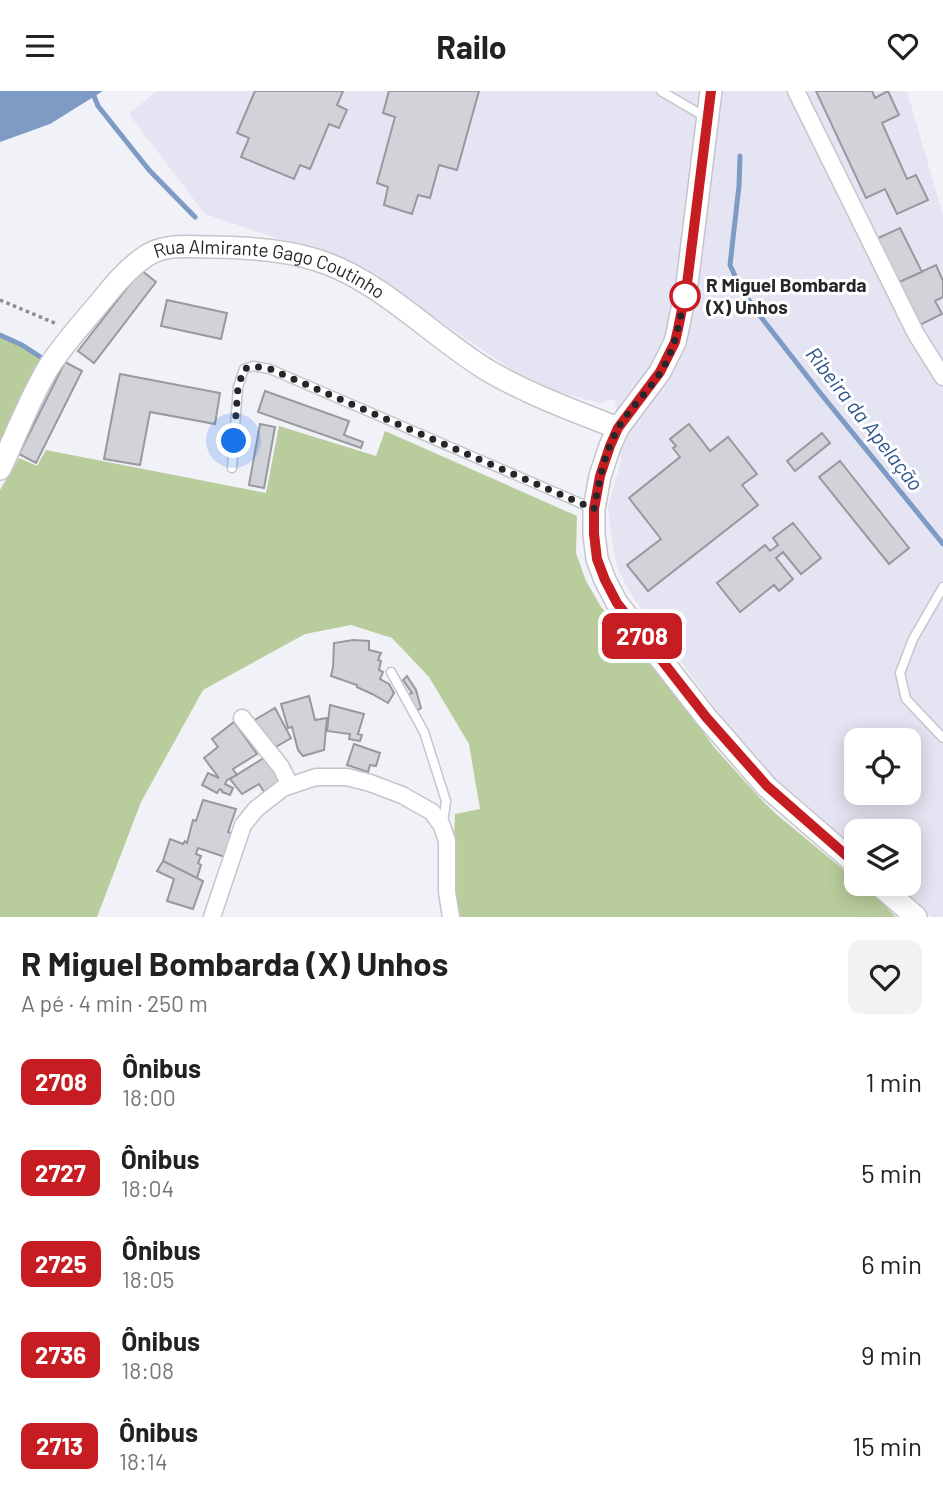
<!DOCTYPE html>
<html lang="pt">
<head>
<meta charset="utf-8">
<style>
  body { margin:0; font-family:Barlow,sans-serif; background:#f2f2f2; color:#222; height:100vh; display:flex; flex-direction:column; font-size:26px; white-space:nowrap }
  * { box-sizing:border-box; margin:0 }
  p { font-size:23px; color:#767676 }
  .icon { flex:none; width:38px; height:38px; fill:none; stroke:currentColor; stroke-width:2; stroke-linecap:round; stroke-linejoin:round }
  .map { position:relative; height:826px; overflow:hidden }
  .sheet { display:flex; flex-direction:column; background:#fff; flex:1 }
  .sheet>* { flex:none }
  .badge { padding:0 14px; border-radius:10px; font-size:24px; line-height:46px }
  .buttons { position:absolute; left:844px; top:637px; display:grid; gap:14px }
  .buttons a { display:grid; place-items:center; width:77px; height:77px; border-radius:14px; background:#fff; box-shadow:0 4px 18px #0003; font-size:35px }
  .you { position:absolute; width:35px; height:35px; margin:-18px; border:5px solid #fff; border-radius:50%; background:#1a73e8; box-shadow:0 0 0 10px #1a73e833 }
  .map>.badge { position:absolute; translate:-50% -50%; box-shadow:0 0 0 4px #fff }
  .round { display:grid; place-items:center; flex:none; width:74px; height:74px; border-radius:14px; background:#f2f2f2 }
  .head { display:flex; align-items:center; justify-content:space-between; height:119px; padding:0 21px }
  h1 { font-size:33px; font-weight:700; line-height:52px }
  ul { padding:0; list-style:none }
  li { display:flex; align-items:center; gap:21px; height:91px; padding:0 21px }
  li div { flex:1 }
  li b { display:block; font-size:26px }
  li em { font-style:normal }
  li .badge { min-width:77px; font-weight:700; text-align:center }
  header { display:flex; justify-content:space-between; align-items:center; height:91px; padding:0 21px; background:#fff; font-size:32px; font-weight:700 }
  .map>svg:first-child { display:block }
  .built { fill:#e4e4f2; fill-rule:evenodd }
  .green { fill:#b9cc9b }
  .water { fill:#7e9bc5 }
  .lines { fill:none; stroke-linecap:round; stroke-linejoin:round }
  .stream { stroke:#7e9bc5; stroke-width:5 }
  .building { fill:#d2d2d9; stroke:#98989f; stroke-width:2 }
  .lane-casing { stroke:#c5c5cc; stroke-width:11 }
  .street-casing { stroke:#c5c5cc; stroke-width:19 }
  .secondary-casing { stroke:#c5c5cc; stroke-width:24 }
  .path { stroke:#8d8d92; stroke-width:3.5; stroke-dasharray:3.5 3.5; stroke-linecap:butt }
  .lane { stroke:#fff; stroke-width:8 }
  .street { stroke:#fff; stroke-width:16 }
  .secondary { stroke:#fff; stroke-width:21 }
  .line-casing { stroke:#fff; stroke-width:16 }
  .line { stroke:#c61d23; stroke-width:10 }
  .walk { stroke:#27272a; stroke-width:7; stroke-dasharray:0 12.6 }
  .stop-dot { fill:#fff; stroke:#c61d23; stroke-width:3.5 }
  .labels { text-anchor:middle; stroke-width:6; stroke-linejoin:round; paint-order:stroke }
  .street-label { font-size:19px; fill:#27272a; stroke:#fff }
  .stop-label { font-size:19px; font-weight:bold; fill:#27272a; stroke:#fff; text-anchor:start }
  .water-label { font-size:21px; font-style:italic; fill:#2f558c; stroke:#fff }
</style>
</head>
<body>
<header><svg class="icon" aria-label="menu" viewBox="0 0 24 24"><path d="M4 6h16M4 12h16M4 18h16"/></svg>Railo<svg class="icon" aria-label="heart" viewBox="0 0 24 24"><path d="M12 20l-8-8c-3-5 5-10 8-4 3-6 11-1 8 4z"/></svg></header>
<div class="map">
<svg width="943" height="826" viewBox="0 0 943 826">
  <rect width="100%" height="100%" fill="#f1f1f8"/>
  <!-- built -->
  <path class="built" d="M157,0H907L943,125V826H931L891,793H908V740H856V763L766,685L634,508L618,479L613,455L608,416L621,370L615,308L600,312L555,300L515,281L360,175L205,123L129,23ZM856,649H908V702H856Z"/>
  <!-- green -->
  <path class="green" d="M0,244L22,254L42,267L0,362Z
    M279,335L376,365L385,340L577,425L576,462L586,490L601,516L642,559L679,606L713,655L759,706L776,723L856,789V793C869,795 886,816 896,826H457L452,792L455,723L480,718L469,653L429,586L392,547L351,534L305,543L203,599L141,711L97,826H0V399L19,367L37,375L46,359L266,402Z"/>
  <!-- water -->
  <path class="water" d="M0,0H103L50,33L0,51Z"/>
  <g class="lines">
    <!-- stream -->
    <path class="stream" d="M92,0L98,15L149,79L195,126
      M740,65L739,95L730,174L741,198L764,230L821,303L943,453
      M0,244L22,254L42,267"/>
  </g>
  <!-- building -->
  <path class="building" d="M255,0H343L337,14L347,19L339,37L329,33L310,78L300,74L294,88L241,66L249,47L237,42Z
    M389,0H479L457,79L439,74L430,107L418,104L412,123L384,114L388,96L377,92L395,26L383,22Z
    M816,0H872L875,7L888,0L899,24L882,32L907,88L916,84L928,109L897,123L885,98L866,107Z
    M900,137L922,181L897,192L876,148Z
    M936,174L943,190V206L935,210L942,223L918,235L897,192Z
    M141,179L156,191L94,272L78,260Z
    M167,209L227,222L221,248L161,235Z
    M65,271L82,280L36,372L19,363Z
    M120,283L220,302L215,333L150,321L140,374L104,368Z
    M265,300L349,330L344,344L363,351L361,357L258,321Z
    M260,333L275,336L264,397L249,394Z
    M689,333L710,360L728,346L757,383L742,394L758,414L648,500L627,474L661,448L629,407L680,366L673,357L676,355L670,348Z
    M822,342L830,352L795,380L787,370Z
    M840,370L909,457L889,473L819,386Z
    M793,432L821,467L801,483L783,461L776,467L793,488L779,500L774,494L740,521L717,492L765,454L770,460L778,454L773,447Z
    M353,549L369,550V559L381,562L378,569L381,570L379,579L383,581L380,588L389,593L394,602L388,612L372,603L357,596V594L331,585L333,576L334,552Z
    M407,585L416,599L421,617L416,620L407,604L412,602L403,589Z
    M309,605L315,629L327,627L324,659L303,665L298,659L292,636L288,637L281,613Z
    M330,614L364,623L358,643L362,644L360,650L349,648L350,643L327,640Z
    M275,617L291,647L274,657L253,630Z
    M234,631L257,663L233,678L237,684L227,689L225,693L233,697L230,704L222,701V699L220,698L217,702L202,694L208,682L219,687L204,667L218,656L212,648Z
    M354,653L380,662L376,675L370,674L368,681L347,674Z
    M267,665L281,691L264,701L259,693L242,703L230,688Z
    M203,709L236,718L228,741L232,742L225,766L198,757L196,763L201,765L198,772L201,774L197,787L163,770L170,748L183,753L185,750L187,752L193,729L196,730Z
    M163,770L203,790L193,818L167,810L174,788L157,780Z"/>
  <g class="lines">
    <defs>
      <path id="lane" d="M661,0L707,27
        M232,377L238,296L244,278L253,275L270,278L594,418
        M943,496L913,548L900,582L906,608L943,647
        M391,581L424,641L446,710L443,732"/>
      <path id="street" d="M796,0L916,243L943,286
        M242,627L281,676L290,694
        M212,826L243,734L256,718L283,697L316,686H347L370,692L402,704L432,721L442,735L447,750V801L451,826"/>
      <g id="secondary">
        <path d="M711,0L687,193L678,238L675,251L660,281L618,337L610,355L600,385L594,418V443L597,468L605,489L617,512L706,626L767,696L856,773"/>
        <path id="s1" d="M0,378C16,344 29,309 48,277C63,253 83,232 101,210C114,194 128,177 146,165C166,152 190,156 213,156C253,157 291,159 328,173C384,194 435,247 487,279C528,303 574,320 618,337"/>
        <path d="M878,793L916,826"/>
      </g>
    </defs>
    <!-- lane casing -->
    <use href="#lane" class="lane-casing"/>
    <!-- street casing -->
    <use href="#street" class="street-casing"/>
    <!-- secondary casing -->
    <use href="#secondary" class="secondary-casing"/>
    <!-- path -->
    <path class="path" d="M0,209L57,233"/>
    <!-- lane -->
    <use href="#lane" class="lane"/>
    <!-- street -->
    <use href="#street" class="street"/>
    <!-- secondary -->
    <use href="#secondary" class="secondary"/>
  </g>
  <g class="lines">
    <defs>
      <path id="line" d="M711,0L687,193L678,238L675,251L660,281L618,337L610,355L600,385L594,418V443L597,468L605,489L617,512L706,626L767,695L856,773"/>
    </defs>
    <!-- line casing -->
    <use href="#line" class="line-casing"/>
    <!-- line -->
    <use href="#line" class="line"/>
    <!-- walk -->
    <path class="walk" d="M234,350L238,296L244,278L253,275L270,278L594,418C599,391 604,363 617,339C628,319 647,302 660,282C675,259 679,232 685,205"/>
  </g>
  <!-- markers -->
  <circle class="stop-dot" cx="685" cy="205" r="14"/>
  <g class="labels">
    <!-- street labels -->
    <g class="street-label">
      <text dy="7" stroke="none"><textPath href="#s1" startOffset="390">Rua Almirante Gago Coutinho</textPath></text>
    </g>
    <!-- stop labels -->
    <g class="stop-label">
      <text x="706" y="201">R Miguel Bombarda<tspan x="706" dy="22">(X) Unhos</tspan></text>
    </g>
    <!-- water labels -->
    <g class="water-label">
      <text transform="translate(864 328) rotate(52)" y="7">Ribeira da Apelação</text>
    </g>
  </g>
</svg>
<div class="buttons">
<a><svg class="icon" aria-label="locate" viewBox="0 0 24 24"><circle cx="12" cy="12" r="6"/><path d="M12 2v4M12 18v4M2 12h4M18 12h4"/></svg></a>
<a><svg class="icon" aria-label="layers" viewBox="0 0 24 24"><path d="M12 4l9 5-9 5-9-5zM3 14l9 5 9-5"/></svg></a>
</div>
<div class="you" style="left:234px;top:350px"></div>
<b class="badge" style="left:642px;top:545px;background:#c61d23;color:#fff">2708</b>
</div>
<section class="sheet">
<div class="head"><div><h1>R Miguel Bombarda (X) Unhos</h1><p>A pé · 4 min · 250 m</p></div><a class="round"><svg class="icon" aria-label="heart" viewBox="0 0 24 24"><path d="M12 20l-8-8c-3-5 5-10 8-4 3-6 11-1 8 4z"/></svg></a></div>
<ul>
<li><span class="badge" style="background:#c61d23;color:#fff">2708</span><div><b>Ônibus</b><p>18:00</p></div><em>1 min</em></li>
<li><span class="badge" style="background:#c61d23;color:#fff">2727</span><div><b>Ônibus</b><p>18:04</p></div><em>5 min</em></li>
<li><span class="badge" style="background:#c61d23;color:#fff">2725</span><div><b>Ônibus</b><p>18:05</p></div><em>6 min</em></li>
<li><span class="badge" style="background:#c61d23;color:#fff">2736</span><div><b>Ônibus</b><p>18:08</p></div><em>9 min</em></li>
<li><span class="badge" style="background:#c61d23;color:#fff">2713</span><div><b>Ônibus</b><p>18:14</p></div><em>15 min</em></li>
</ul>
</section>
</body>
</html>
